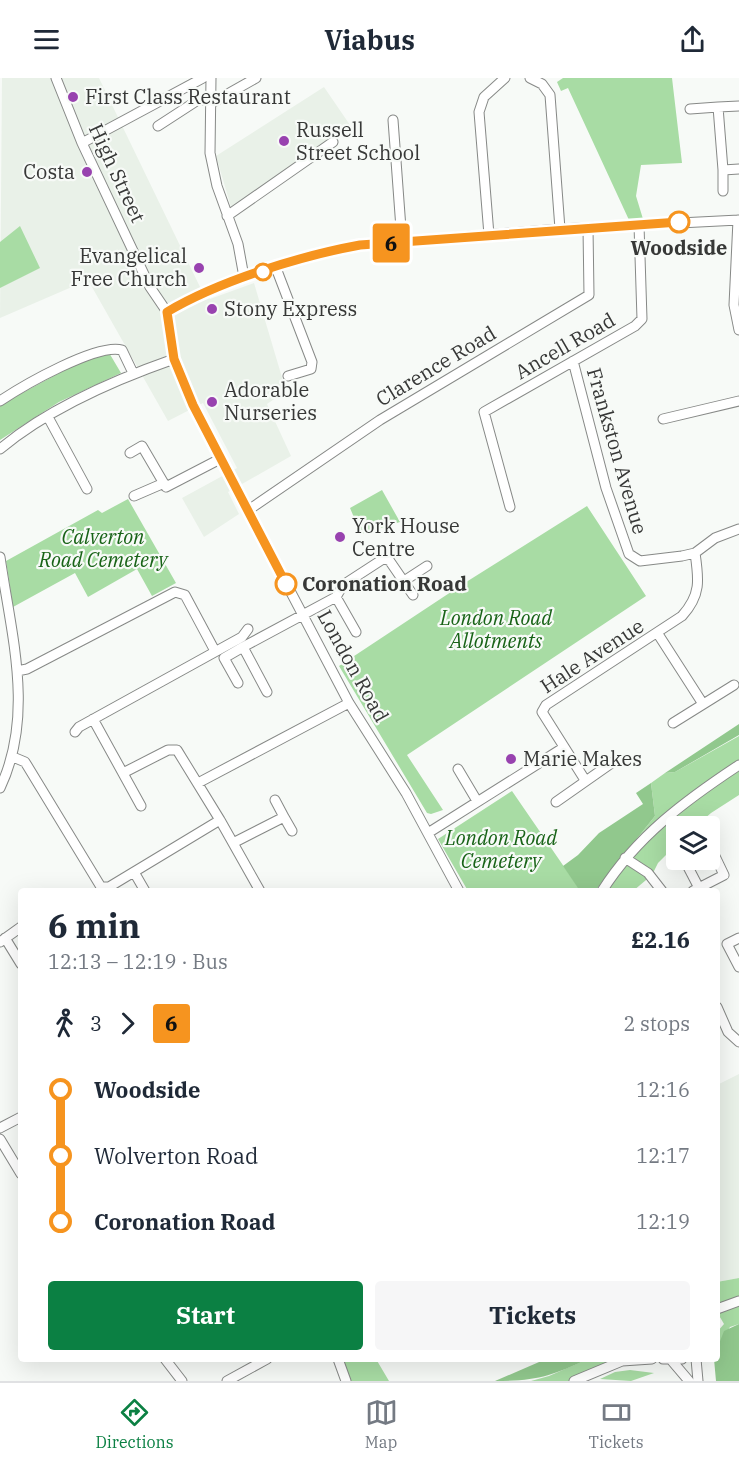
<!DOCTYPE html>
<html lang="en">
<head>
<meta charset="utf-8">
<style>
  body { margin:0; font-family:"IBM Plex Serif",serif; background:#f6f6f7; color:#1f2937; height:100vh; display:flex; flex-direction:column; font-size:22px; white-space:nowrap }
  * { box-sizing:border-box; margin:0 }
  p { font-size:20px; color:#747a83 }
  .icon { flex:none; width:33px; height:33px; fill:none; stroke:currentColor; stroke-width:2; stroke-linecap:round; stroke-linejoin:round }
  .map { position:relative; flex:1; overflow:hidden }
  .drawer { position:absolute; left:18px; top:810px; width:702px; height:474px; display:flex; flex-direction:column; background:#fff; border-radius:6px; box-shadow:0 6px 24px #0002 }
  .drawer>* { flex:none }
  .badge { padding:0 12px; border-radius:4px; font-size:21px; line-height:39px }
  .fabs { position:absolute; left:666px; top:738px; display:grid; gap:12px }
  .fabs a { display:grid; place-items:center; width:54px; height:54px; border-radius:6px; background:#fff; box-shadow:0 6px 24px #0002; font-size:30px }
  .map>.badge { position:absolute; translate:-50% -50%; box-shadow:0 0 0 3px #fff }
  .legs { display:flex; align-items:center; gap:9px; height:66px; padding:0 30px; font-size:20px }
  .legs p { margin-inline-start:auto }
  .headline { display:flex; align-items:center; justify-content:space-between; height:102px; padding:0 30px }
  h1 { font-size:33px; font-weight:800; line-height:45px }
  .action { display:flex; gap:12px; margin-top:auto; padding:12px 30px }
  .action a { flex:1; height:69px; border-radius:6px; background:#0b8043; color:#fff; font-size:24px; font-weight:800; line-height:69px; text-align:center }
  .action a+a { background:#f6f6f7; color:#1f2937 }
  ul { padding:0 30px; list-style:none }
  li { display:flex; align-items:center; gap:21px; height:66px; font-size:22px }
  li i { display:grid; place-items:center; width:9px; height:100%; margin:0 8px; background:currentColor }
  li i::after { content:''; width:15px; height:15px; margin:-8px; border:4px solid; border-radius:50%; background:#fff }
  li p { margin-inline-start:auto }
  li:first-child i { background:linear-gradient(#0000 50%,currentColor 0) }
  li:last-child i { background:linear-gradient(currentColor 50%,#0000 0) }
  header { display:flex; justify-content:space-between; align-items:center; height:78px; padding:0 30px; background:#fff; font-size:27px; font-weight:800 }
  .tabs { display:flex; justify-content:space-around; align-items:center; height:84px; border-top:2px solid #e0e1e3; background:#fff; font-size:16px; color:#747a83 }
  .tabs a { display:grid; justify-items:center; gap:3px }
  .tabs .on { color:#0b8043 }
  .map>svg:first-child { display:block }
  .built { fill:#e9f1e8 }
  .green { fill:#a8dca4 }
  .forest { fill:#91c88d }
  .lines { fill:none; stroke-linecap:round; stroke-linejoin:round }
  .minor-casing { stroke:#878987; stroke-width:11 }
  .minor { stroke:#fff; stroke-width:9 }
  .line-1-casing { stroke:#fff; stroke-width:14 }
  .line-1 { stroke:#f6941f; stroke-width:9 }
  .poi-dot { fill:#9842af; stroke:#f7faf7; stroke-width:2 }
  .stop-1-dot { fill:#fff; stroke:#f6941f; stroke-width:3 }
  .labels { text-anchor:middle; stroke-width:4.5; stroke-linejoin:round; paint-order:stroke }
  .poi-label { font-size:20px; fill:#373837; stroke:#f7faf7; text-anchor:start }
  .street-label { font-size:20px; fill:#373837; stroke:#f7faf7 }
  .stop-label { font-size:20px; font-weight:bold; fill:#373837; stroke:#f7faf7 }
  .park-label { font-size:20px; font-style:italic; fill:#186317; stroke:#f7faf7 }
</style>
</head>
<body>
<header><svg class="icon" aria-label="menu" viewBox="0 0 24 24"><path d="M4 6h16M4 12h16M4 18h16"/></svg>Viabus<svg class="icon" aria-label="share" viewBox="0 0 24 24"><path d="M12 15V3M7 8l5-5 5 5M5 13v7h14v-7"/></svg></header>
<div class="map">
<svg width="739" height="1303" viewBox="0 0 739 1303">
  <rect width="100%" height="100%" fill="#f7faf7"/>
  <!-- built -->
  <path class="built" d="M2,0H99L201,211L210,221L254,205L286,313L267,326L291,378L228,414L239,436L204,459L182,420L237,390L203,325L168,343L88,202L0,240Z
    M324,9L350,47L231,129L216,78Z
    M739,996V1200L717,1204V1007Z"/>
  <!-- green -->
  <path class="green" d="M563,0H672L682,85L641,87L636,118L643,141L629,142L568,10L561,13L557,4Z
    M20,148L40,190L0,210V164Z
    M108,273L121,295L59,324L0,362V327L87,280Z
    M382,412L400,444L361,456L350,430Z
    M128,421L176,505L152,518L137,491L88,519L75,495L13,529L6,483L98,432L102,435Z
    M587,428L646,518L407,677L443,732L431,736L427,735L339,588L463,506Z
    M739,658V717L711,735L696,748H676V767L658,785L652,797L633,813H595L655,738L651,705L665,695L675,694Z
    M512,713L580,812V813H468L438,761Z
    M739,1200V1246L730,1249L717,1270V1254L724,1246L717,1234V1204Z
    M338,1281H376L389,1303H346Z
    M588,1281H625L574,1303H531L549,1298Z
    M630,1292L654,1295L631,1303L600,1301L615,1294Z"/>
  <!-- forest -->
  <path class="forest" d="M739,646V657L675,694L665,695Z
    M651,705L655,738L595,813H580L563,788L578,777L599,755L643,726L636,715Z
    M739,1246V1303H716L714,1281H717V1271L724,1253Z
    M546,1281H588C551,1298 537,1303 495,1303Z"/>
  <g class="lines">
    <defs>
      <path id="minor" d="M56,0L82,65L150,209L167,234
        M211,0L210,75L217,108L238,166L244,199
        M530,0L542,6L550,17L560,151
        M210,26L256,0
        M739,28L718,29L723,92L739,91
        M690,31L718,29
        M393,42L402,164
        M158,48L198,22H211
        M82,65L203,0
        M723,92V113
        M227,138L333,64
        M738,142L734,227L739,252
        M489,157L479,34L484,19L505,0
        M276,190L312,284L311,291L288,298
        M167,234L174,281L201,343L349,625L406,715L459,813
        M167,234C220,203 300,178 360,167L560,151L739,142
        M573,283L606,410L629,476L640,483L682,478L695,475L715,460L739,451
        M0,323C24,307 97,265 122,272L133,295
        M48,339L87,411
        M663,341L739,323
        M0,371C49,330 114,302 174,281
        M130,375L142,368L166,409L220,381
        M134,418L164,405
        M510,429L484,334L635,248L642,241L639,147
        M247,433L380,342L589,217L588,150
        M0,479C11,556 35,637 0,710
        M404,503L427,488
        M336,519L356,554
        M658,556L703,626
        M17,593L27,591L175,514L185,517L215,573
        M238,605L224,580L243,569
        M267,614L243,569L336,519L343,507L383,481L389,482L413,517
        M93,641L141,728
        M673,645L734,607
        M75,654L79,649L242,559L248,551
        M13,679L25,684L101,809H109L220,742L177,672H168L123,695
        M458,691L477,723
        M585,702L542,634L546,627L682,538C701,517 699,502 695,475
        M198,705L349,625
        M556,724L613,684
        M284,739L292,753
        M220,742L260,813
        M428,755L563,670
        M233,765L284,739L275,722
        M625,780L648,795L662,813
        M134,794L145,813
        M699,810L687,787L699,782
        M602,813C637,758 686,722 739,687
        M693,813L724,797L713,774L710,776
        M5,860L21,886
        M739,860L727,866L739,889
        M0,864L21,849
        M717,929L728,954L739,964
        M0,1050L21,1039
        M0,1061L21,1096
        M717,1231L739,1223
        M165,1281L182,1303
        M338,1281L346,1303
        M663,1281H682
        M696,1281L698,1303
        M672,1283L689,1303
        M227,1303L267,1281
        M574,1303L622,1283L652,1281"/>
    </defs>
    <!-- minor casing -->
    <use href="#minor" class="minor-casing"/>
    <!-- minor -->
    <use href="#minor" class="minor"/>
  </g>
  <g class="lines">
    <defs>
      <path id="line-1" d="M286,506L193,327L174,281L167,234C219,203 300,178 360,167L679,144"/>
    </defs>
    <!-- line-1 casing -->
    <use href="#line-1" class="line-1-casing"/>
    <!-- line-1 -->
    <use href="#line-1" class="line-1"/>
  </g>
  <!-- markers -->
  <g class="poi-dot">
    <circle cx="73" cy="19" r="6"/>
    <circle cx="284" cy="63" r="6"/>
    <circle cx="87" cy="94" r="6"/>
    <circle cx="199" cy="190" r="6"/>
    <circle cx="212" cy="231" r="6"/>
    <circle cx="212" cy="324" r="6"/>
    <circle cx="340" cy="459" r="6"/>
    <circle cx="511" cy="681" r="6"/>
  </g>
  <g class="stop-1-dot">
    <circle cx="679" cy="144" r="10"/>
    <circle cx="263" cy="194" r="8"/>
    <circle cx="286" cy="506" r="10"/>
  </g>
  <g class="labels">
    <!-- poi labels -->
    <g class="poi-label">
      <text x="85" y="26">First Class Restaurant</text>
      <text x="296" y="59">Russell<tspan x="296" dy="23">Street School</tspan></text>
      <text x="75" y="101" text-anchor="end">Costa</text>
      <text x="187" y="185" text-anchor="end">Evangelical<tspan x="187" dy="23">Free Church</tspan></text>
      <text x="224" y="238">Stony Express</text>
      <text x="224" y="319">Adorable<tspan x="224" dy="23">Nurseries</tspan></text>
      <text x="352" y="455">York House<tspan x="352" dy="23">Centre</tspan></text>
      <text x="523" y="688">Marie Makes</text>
    </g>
    <!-- street labels -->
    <g class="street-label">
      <text transform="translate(117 95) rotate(65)" y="7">High Street</text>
      <text transform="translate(565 268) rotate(-30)" y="7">Ancell Road</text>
      <text transform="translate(436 288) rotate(-31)" y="7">Clarence Road</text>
      <text transform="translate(617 373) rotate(74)" y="7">Frankston Avenue</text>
      <text transform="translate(592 578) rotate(-33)" y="7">Hale Avenue</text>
      <text transform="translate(353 588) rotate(61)" y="7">London Road</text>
    </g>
    <!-- stop labels -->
    <g class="stop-label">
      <text x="679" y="177">Woodside</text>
      <text x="302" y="513" text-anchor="start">Coronation Road</text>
    </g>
    <!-- park labels -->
    <g class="park-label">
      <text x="103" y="466">Calverton<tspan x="103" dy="23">Road Cemetery</tspan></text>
      <text x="496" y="547">London Road<tspan x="496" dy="23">Allotments</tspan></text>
      <text x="501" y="767">London Road<tspan x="501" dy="23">Cemetery</tspan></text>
    </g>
  </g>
</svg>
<div class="fabs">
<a><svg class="icon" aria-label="layers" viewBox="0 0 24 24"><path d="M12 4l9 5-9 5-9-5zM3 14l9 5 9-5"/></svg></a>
</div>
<b class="badge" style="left:391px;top:165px;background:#f6941f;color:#111">6</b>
<section class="drawer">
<div class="headline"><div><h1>6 min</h1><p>12:13 – 12:19 · Bus</p></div><b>£2.16</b></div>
<div class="legs"><svg class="icon" aria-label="walk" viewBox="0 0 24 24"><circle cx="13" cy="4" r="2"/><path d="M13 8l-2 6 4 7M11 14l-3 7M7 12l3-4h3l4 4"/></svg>3<svg class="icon" aria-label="forward" viewBox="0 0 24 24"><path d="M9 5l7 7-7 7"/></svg><b class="badge" style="background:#f6941f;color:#111">6</b><p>2 stops</p></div>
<ul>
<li><i style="color:#f6941f"></i><b>Woodside</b><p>12:16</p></li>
<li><i style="color:#f6941f"></i><span>Wolverton Road</span><p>12:17</p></li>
<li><i style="color:#f6941f"></i><b>Coronation Road</b><p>12:19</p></li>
</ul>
<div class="action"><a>Start</a><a>Tickets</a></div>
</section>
</div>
<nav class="tabs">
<a class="on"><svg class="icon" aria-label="directions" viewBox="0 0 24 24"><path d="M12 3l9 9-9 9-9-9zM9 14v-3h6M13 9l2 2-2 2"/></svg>Directions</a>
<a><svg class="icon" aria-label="map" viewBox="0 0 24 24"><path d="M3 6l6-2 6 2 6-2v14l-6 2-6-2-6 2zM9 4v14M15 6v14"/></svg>Map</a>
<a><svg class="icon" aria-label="tickets" viewBox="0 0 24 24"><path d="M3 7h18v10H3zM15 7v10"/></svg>Tickets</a>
</nav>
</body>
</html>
